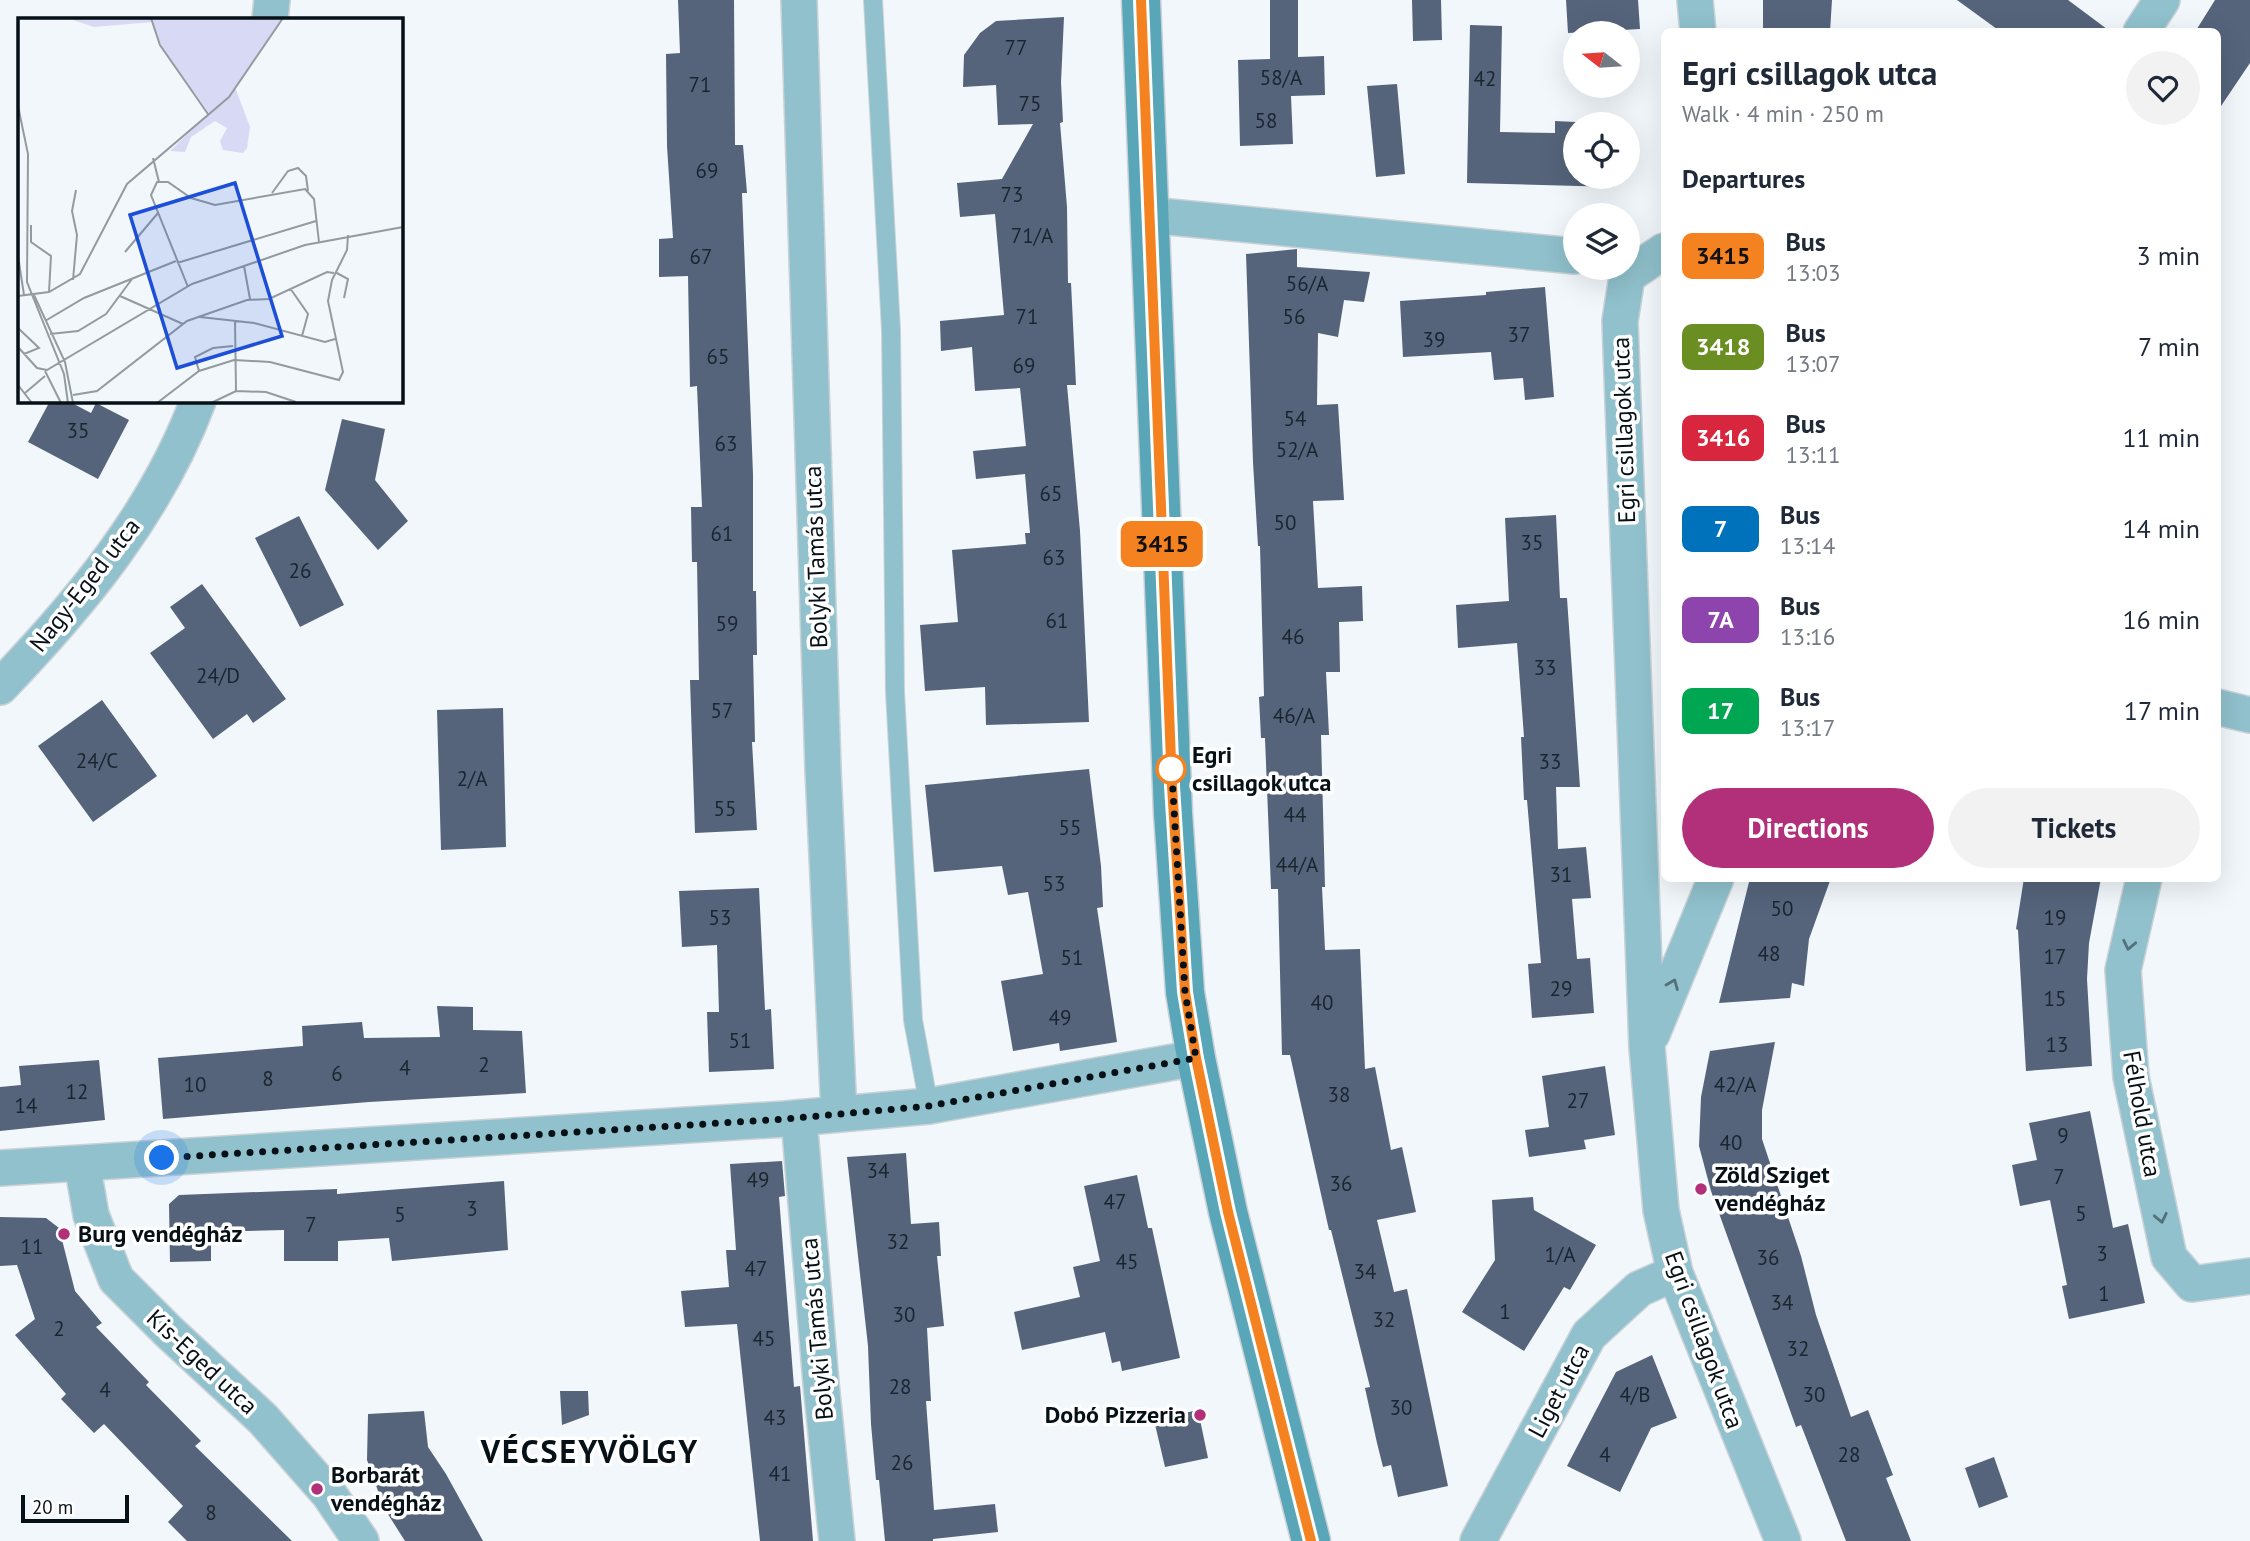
<!DOCTYPE html>
<html lang="en">
<head>
<meta charset="utf-8">
<style>
  body { margin:0; font-family:"PT Sans",sans-serif; background:#f2f2f3; color:#1f2937; height:100vh; display:flex; flex-direction:column; font-size:26px; white-space:nowrap }
  * { box-sizing:border-box; margin:0 }
  p { font-size:23px; color:#747a83 }
  .icon { flex:none; width:38px; height:38px; fill:none; stroke:currentColor; stroke-width:2; stroke-linecap:round; stroke-linejoin:round }
  .map { position:relative; flex:1; overflow:hidden }
  .side { position:absolute; left:1661px; top:28px; width:560px; height:854px; display:flex; flex-direction:column; background:#fff; border-radius:10px; box-shadow:0 7px 28px #0002 }
  .side>* { flex:none }
  .badge { padding:0 14px; border-radius:10px; font-size:24px; line-height:46px }
  .needle { width:46px; rotate:287deg }
  .fabs { position:absolute; left:1563px; top:21px; display:grid; gap:14px }
  .fabs a { display:grid; place-items:center; width:77px; height:77px; border-radius:50%; background:#fff; box-shadow:0 7px 28px #0002; font-size:35px }
  .scale { position:absolute; left:21px; bottom:18px; width:108px; box-sizing:border-box; padding-left:7px; border:4px solid #061017; border-top:0; font-size:19px; line-height:24px; white-space:nowrap; color:#061017; -webkit-text-stroke:5px #fff; paint-order:stroke }
  .you { position:absolute; width:35px; height:35px; margin:-18px; border:5px solid #fff; border-radius:50%; background:#1a73e8; box-shadow:0 0 0 10px #1a73e833 }
  .map>.badge { position:absolute; translate:-50% -50%; box-shadow:0 0 0 4px #fff }
  h2 { padding:0 21px; font-size:26px; line-height:63px }
  .round { display:grid; place-items:center; flex:none; width:74px; height:74px; border-radius:37px; background:#f2f2f3 }
  .head { display:flex; align-items:center; justify-content:space-between; height:119px; padding:0 21px }
  h1 { font-size:33px; font-weight:800; line-height:52px }
  .primary-button { display:flex; gap:14px; margin-top:auto; padding:14px 21px }
  .primary-button a { flex:1; height:80px; border-radius:42px; background:#b2307a; color:#fff; font-size:28px; font-weight:800; line-height:80px; text-align:center }
  .primary-button a+a { background:#f2f2f3; color:#1f2937 }
  ul { padding:0; list-style:none }
  li { display:flex; align-items:center; gap:21px; height:91px; padding:0 21px }
  li div { flex:1 }
  li b { display:block; font-size:26px }
  li em { font-style:normal }
  li .badge { min-width:77px; font-weight:700; text-align:center }
  .map>svg:first-child { display:block }
  .building { fill:#55647b }
  .lines { fill:none; stroke-linecap:round; stroke-linejoin:round }
  .lane-casing { stroke:#cbd2d7; stroke-width:20 }
  .street-casing { stroke:#cbd2d7; stroke-width:38 }
  .secondary-casing { stroke:#cbd2d7; stroke-width:41 }
  .lane { stroke:#90c1cc; stroke-width:18 }
  .street { stroke:#90c1cc; stroke-width:35 }
  .secondary { stroke:#58a6b7; stroke-width:38 }
  .oneway { stroke:#52717b }
  .line-casing { stroke:#fff; stroke-width:16 }
  .line { stroke:#f58220; stroke-width:10 }
  .walk { stroke:#061017; stroke-width:7; stroke-dasharray:0 12.6 }
  .stop-dot { fill:#fff; stroke:#f58220; stroke-width:3.5 }
  .poi-dot { fill:#b2307a; stroke:#fff; stroke-width:2.5 }
  .labels { text-anchor:middle; stroke-width:7; stroke-linejoin:round; paint-order:stroke }
  .number-label { font-size:21px; fill:#1a2530 }
  .street-label { font-size:24px; fill:#061017; stroke:#fff }
  .stop-label { font-size:24px; font-weight:bold; fill:#061017; stroke:#fff; text-anchor:start }
  .poi-label { font-size:24px; font-weight:bold; fill:#061017; stroke:#fff; text-anchor:start }
  .district-label { font-size:32px; font-weight:bold; letter-spacing:2px; fill:#061017; stroke:#fff }
  .inset-road { fill:none; stroke:#939ba0; stroke-width:2 }
  .view { fill:#1d4ed8; fill-opacity:0.15; stroke:#1d4ed8; stroke-width:3.5 }
  .inset-edge { fill:none; stroke:#061017; stroke-width:3.5 }
</style>
</head>
<body>
<div class="map">
<svg width="2250" height="1541" viewBox="0 0 2250 1541">
  <rect width="100%" height="100%" fill="#f1f7fb"/>
  <!-- building -->
  <path class="building" d="M678,0H734L735,145H743L747,193H742L753,474V591H756L757,655H753L755,742H752L757,830L695,833L690,680H699L697,562H692L691,507H702L697,386L690,387L688,276L659,277V239L673,238L667,146L666,54L680,53Z
    M1270,0H1298V57L1324,56L1325,95L1291,96L1293,144L1240,146L1238,60L1270,59Z
    M1412,0H1441L1442,40L1413,41Z
    M1566,0H1638L1640,29L1568,33Z
    M1763,0H1832L1830,32H1763Z
    M1957,0H2068L2111,32H2001Z
    M2215,0H2250V63L2217,112V32H2195Z
    M1064,17L1061,82L1063,122L1060,123L1067,207L1068,283H1071L1076,385H1067L1080,531L1089,722L986,725L985,687L925,691L920,625L958,622L952,550L1026,544L1025,533H1030L1025,474L976,479L973,451L1026,446L1020,388L975,391L972,347L941,351L940,321L1004,315L995,214L960,217L957,183L1002,179L1033,124L998,125L996,85L963,87L964,55L980,33L996,21Z
    M1470,25L1502,26L1500,132L1555,133V121L1617,124H1575V177H1614V187L1467,183Z
    M1397,84L1405,174L1376,177L1367,86Z
    M1297,249V267L1370,272L1364,302L1344,300L1338,337L1318,333L1317,405L1338,404L1344,500L1313,501L1318,588L1362,586L1363,621L1339,622L1340,672H1326L1329,735H1321L1325,887H1322L1325,950L1360,949L1365,1069L1375,1067L1391,1150L1402,1147L1416,1212L1377,1220L1394,1292L1407,1289L1448,1486L1398,1497L1391,1465L1383,1467L1377,1443L1365,1388L1370,1387L1331,1230H1329L1290,1055H1282L1278,889H1271L1265,738H1261L1259,697L1264,696L1260,546H1258L1253,462L1246,254Z
    M1545,287L1554,397L1525,400L1523,378L1494,380L1491,352L1403,357L1400,301L1486,295V292Z
    M50,401H68L91,413L96,403L129,420L98,479L28,442Z
    M342,419L385,429L375,480L408,521L378,550L325,490Z
    M1556,515L1560,598H1567L1580,787H1556L1558,849L1586,847L1591,898L1572,899L1577,959L1590,958L1594,1013L1532,1018L1528,964L1541,963L1527,800H1524L1521,737H1524L1517,643L1458,648L1456,605L1509,601L1505,518Z
    M299,516L344,605L300,627L255,538Z
    M202,584L286,699L253,723L247,714L213,739L150,653L185,628L170,607Z
    M102,700L157,776L93,822L38,746Z
    M503,708L506,847L441,850L437,710Z
    M1089,769L1101,866L1103,907L1097,908L1117,1042L1060,1051L1059,1043L1013,1051L1001,981L1043,974L1028,892L1008,895L1002,866L934,872L925,785Z
    M1750,878H1831L1809,939L1804,986L1792,983L1790,998L1719,1003Z
    M2024,878H2101L2089,943L2087,979L2092,1066L2026,1071L2018,930L2016,929Z
    M759,888L765,1010L771,1009L774,1069L709,1072L707,1012H719L717,945L682,947L679,891Z
    M437,1006L473,1007V1030L522,1031L526,1093L369,1102L163,1119L158,1058L303,1046L302,1026L362,1022L364,1038L440,1037Z
    M1775,1042L1762,1110V1139L1801,1256L1816,1315L1851,1417L1868,1410L1893,1475L1886,1478L1911,1541H1846L1801,1425L1796,1427L1711,1191L1699,1146L1701,1097L1710,1051Z
    M99,1060L105,1120L0,1131V1087L21,1085L19,1066Z
    M1605,1066L1615,1135L1584,1140L1586,1149L1529,1157L1525,1130L1549,1127L1542,1076Z
    M2090,1111L2113,1228L2128,1224L2145,1303L2069,1319L2062,1286L2067,1285L2050,1200L2020,1206L2012,1165L2037,1160L2029,1123Z
    M906,1153L911,1224L939,1222L941,1256H937L944,1326L927,1328L931,1401H926L934,1510L995,1504L998,1532L933,1539V1541H885L879,1480H876L871,1424L868,1346L847,1157Z
    M782,1161L785,1196L779,1197L794,1387L800,1386L813,1541H760L737,1324L685,1327L681,1291L729,1287L726,1250H736L730,1164Z
    M1137,1175L1148,1228H1152L1180,1358L1122,1371L1120,1361L1112,1363L1105,1332L1022,1350L1014,1312L1080,1297L1073,1267L1100,1261L1084,1186Z
    M504,1181L508,1250L392,1261L389,1238L338,1241V1261H284V1230L211,1232V1261L170,1262L169,1204L179,1195L337,1189V1194Z
    M1533,1197L1534,1210L1596,1245L1570,1290L1564,1287L1524,1351L1462,1312L1495,1260L1492,1200Z
    M0,1217L46,1218L59,1228L75,1291L102,1323L96,1327L149,1382L146,1385L201,1441L195,1446L292,1541H187L168,1522L183,1506L104,1424L94,1433L61,1399L66,1394L15,1335L35,1319L17,1265L0,1266Z
    M1652,1355L1677,1418L1651,1428L1620,1492L1567,1466L1616,1372Z
    M560,1391H588L589,1415L562,1425Z
    M1198,1410L1208,1458L1165,1467L1154,1420Z
    M424,1411L428,1447L446,1474L483,1541H405L384,1508L367,1460L368,1414Z
    M1994,1457L2008,1497L1979,1508L1965,1468Z"/>
  <g class="lines">
    <defs>
      <path id="lane" d="M873,0L891,330L895,692L913,1020L929,1106"/>
      <path id="street" d="M799,0L823,769L839,1114
        M1695,0L1698,32
        M270,19L272,0
        M2141,32L2162,0
        M1149,215L1575,256
        M1664,251L1627,276L1620,321L1647,1047L1661,1210L1675,1273L1783,1541
        M0,687C81,603 157,511 198,401
        M2217,707L2250,715
        M2144,878L2123,970L2131,1077L2169,1257L2192,1284L2250,1276
        M1652,1034L1716,878
        M799,1118L821,1383L837,1541
        M82,1163L91,1215L116,1279L169,1332L263,1419L329,1494L361,1541
        M0,1168L785,1119L929,1106L1196,1058
        M1478,1541L1589,1335L1639,1289L1675,1273"/>
      <path id="secondary" d="M1141,0L1173,813L1185,992L1196,1058L1228,1212L1311,1541"/>
    </defs>
    <!-- lane casing -->
    <use href="#lane" class="lane-casing"/>
    <!-- street casing -->
    <use href="#street" class="street-casing"/>
    <!-- secondary casing -->
    <use href="#secondary" class="secondary-casing"/>
    <!-- lane -->
    <use href="#lane" class="lane"/>
    <!-- street -->
    <use href="#street" class="street"/>
    <!-- secondary -->
    <use href="#secondary" class="secondary"/>
  </g>
  <!-- one-way arrows -->
  <defs><path id="oneway-chevron" d="M-2-3.5L2.5 0L-2 3.5" fill="none" stroke-width="1.6" stroke-linecap="round" stroke-linejoin="round" transform="scale(1.75)"/></defs>
  <g class="oneway">
    <use href="#oneway-chevron" transform="translate(2129 945) rotate(102)"/>
    <use href="#oneway-chevron" transform="translate(1673 984) rotate(-68)"/>
    <use href="#oneway-chevron" transform="translate(2161 1218) rotate(78)"/>
  </g>
  <g class="lines">
    <defs>
      <path id="line" d="M1141,0L1172,786L1185,992L1196,1058L1228,1212L1311,1541"/>
    </defs>
    <!-- line casing -->
    <use href="#line" class="line-casing"/>
    <!-- line -->
    <use href="#line" class="line"/>
    <!-- walk -->
    <path class="walk" d="M162,1158L785,1119L929,1106L1196,1058L1185,992L1171,759V769"/>
  </g>
  <!-- markers -->
  <circle class="stop-dot" cx="1171" cy="769" r="14"/>
  <g class="poi-dot">
    <circle cx="1701" cy="1189" r="7"/>
    <circle cx="64" cy="1234" r="7"/>
    <circle cx="1200" cy="1415" r="7"/>
    <circle cx="317" cy="1489" r="7"/>
  </g>
  <g class="labels">
    <!-- number labels -->
    <g class="number-label">
      <text x="1016" y="55">77</text>
      <text x="1281" y="85">58/A</text>
      <text x="1485" y="86">42</text>
      <text x="700" y="92">71</text>
      <text x="1030" y="111">75</text>
      <text x="1266" y="128">58</text>
      <text x="707" y="178">69</text>
      <text x="1012" y="202">73</text>
      <text x="1032" y="243">71/A</text>
      <text x="701" y="264">67</text>
      <text x="1307" y="291">56/A</text>
      <text x="1027" y="324">71</text>
      <text x="1294" y="324">56</text>
      <text x="1519" y="342">37</text>
      <text x="1434" y="347">39</text>
      <text x="718" y="364">65</text>
      <text x="1024" y="373">69</text>
      <text x="1295" y="426">54</text>
      <text x="78" y="438">35</text>
      <text x="726" y="451">63</text>
      <text x="1297" y="457">52/A</text>
      <text x="1051" y="501">65</text>
      <text x="1285" y="530">50</text>
      <text x="722" y="541">61</text>
      <text x="1532" y="550">35</text>
      <text x="1054" y="565">63</text>
      <text x="300" y="578">26</text>
      <text x="1057" y="628">61</text>
      <text x="727" y="631">59</text>
      <text x="1293" y="644">46</text>
      <text x="1545" y="675">33</text>
      <text x="218" y="683">24/D</text>
      <text x="722" y="718">57</text>
      <text x="1294" y="723">46/A</text>
      <text x="97" y="768">24/C</text>
      <text x="1550" y="769">33</text>
      <text x="472" y="786">2/A</text>
      <text x="725" y="816">55</text>
      <text x="1295" y="822">44</text>
      <text x="1070" y="835">55</text>
      <text x="1297" y="872">44/A</text>
      <text x="1561" y="882">31</text>
      <text x="1054" y="891">53</text>
      <text x="1782" y="916">50</text>
      <text x="720" y="925">53</text>
      <text x="2055" y="925">19</text>
      <text x="1769" y="961">48</text>
      <text x="2055" y="964">17</text>
      <text x="1072" y="965">51</text>
      <text x="1561" y="996">29</text>
      <text x="2055" y="1006">15</text>
      <text x="1322" y="1010">40</text>
      <text x="1060" y="1025">49</text>
      <text x="740" y="1048">51</text>
      <text x="2057" y="1052">13</text>
      <text x="484" y="1072">2</text>
      <text x="405" y="1075">4</text>
      <text x="337" y="1081">6</text>
      <text x="268" y="1086">8</text>
      <text x="195" y="1092">10</text>
      <text x="1735" y="1092">42/A</text>
      <text x="77" y="1099">12</text>
      <text x="1339" y="1102">38</text>
      <text x="1578" y="1108">27</text>
      <text x="26" y="1113">14</text>
      <text x="2063" y="1143">9</text>
      <text x="1731" y="1150">40</text>
      <text x="878" y="1178">34</text>
      <text x="2059" y="1184">7</text>
      <text x="758" y="1187">49</text>
      <text x="1341" y="1191">36</text>
      <text x="1115" y="1209">47</text>
      <text x="472" y="1216">3</text>
      <text x="2081" y="1221">5</text>
      <text x="400" y="1222">5</text>
      <text x="311" y="1232">7</text>
      <text x="898" y="1249">32</text>
      <text x="32" y="1254">11</text>
      <text x="2102" y="1261">3</text>
      <text x="1560" y="1262">1/A</text>
      <text x="1768" y="1265">36</text>
      <text x="1127" y="1269">45</text>
      <text x="756" y="1276">47</text>
      <text x="1365" y="1279">34</text>
      <text x="2104" y="1301">1</text>
      <text x="1782" y="1310">34</text>
      <text x="1505" y="1319">1</text>
      <text x="904" y="1322">30</text>
      <text x="1384" y="1327">32</text>
      <text x="59" y="1336">2</text>
      <text x="764" y="1346">45</text>
      <text x="1798" y="1356">32</text>
      <text x="900" y="1394">28</text>
      <text x="105" y="1397">4</text>
      <text x="1635" y="1402">4/B</text>
      <text x="1814" y="1402">30</text>
      <text x="1401" y="1415">30</text>
      <text x="775" y="1425">43</text>
      <text x="1605" y="1462">4</text>
      <text x="1849" y="1462">28</text>
      <text x="902" y="1470">26</text>
      <text x="780" y="1481">41</text>
      <text x="211" y="1520">8</text>
    </g>
    <!-- street labels -->
    <g class="street-label">
      <text transform="translate(1624 430) rotate(-92)" y="8">Egri csillagok utca</text>
      <text transform="translate(816 557) rotate(-92)" y="8">Bolyki Tamás utca</text>
      <text transform="translate(85 585) rotate(-52)" y="8">Nagy-Eged utca</text>
      <text transform="translate(2142 1114) rotate(80)" y="8">Félhold utca</text>
      <text transform="translate(817 1329) rotate(-95)" y="8">Bolyki Tamás utca</text>
      <text transform="translate(1704 1340) rotate(70)" y="8">Egri csillagok utca</text>
      <text transform="translate(202 1362) rotate(43)" y="8">Kis-Eged utca</text>
      <text transform="translate(1559 1391) rotate(-62)" y="8">Liget utca</text>
    </g>
    <!-- stop labels -->
    <g class="stop-label">
      <text x="1192" y="763">Egri<tspan x="1192" dy="28">csillagok utca</tspan></text>
    </g>
    <!-- poi labels -->
    <g class="poi-label">
      <text x="1715" y="1183">Zöld Sziget<tspan x="1715" dy="28">vendégház</tspan></text>
      <text x="78" y="1242">Burg vendégház</text>
      <text x="1186" y="1423" text-anchor="end">Dobó Pizzeria</text>
      <text x="331" y="1483">Borbarát<tspan x="331" dy="28">vendégház</tspan></text>
    </g>
    <!-- district labels -->
    <g class="district-label">
      <text x="590" y="1463">VÉCSEYVÖLGY</text>
    </g>
  </g>
  <!-- overview -->
  <g transform="translate(18 18)">
    <rect width="385" height="385" fill="#f1f7fb"/>
    <path d="M49,0H265L217,69L232,109L229,130L225,135L205,132L202,123L209,110L197,103L173,119L167,134L152,133L191,95L144,29L135,4L76,9Z" fill="#d8daf5"/>
    <path class="inset-road" d="M133,0L142,27L190,96M0,88L10,136L9,264L46,356L50,385M135,140L141,164M254,175L270,153L280,150L288,158L290,173M13,207V224L33,238L31,274M107,234L140,195M0,238L6,277M159,245L298,203M226,248L232,281M317,254L330,261L326,280M55,262L59,217L54,193L58,172M170,269L133,177L139,164H150L173,180L197,187L287,171L296,181L301,224M272,270L290,296L284,318M16,277L47,344L55,385M0,278L31,274L62,256L109,166L211,79L265,0M102,278L165,306M182,299L236,305L307,324L317,321M217,302L218,373M27,303L66,280L158,243M0,310L21,330L6,336M32,316L60,313L88,296L114,261M0,329L19,350L29,352L174,266L287,227L385,209M27,353L43,385M181,353L177,339L195,330L215,328M0,367L14,385M7,375L27,358M55,377L79,373L169,303L229,282L251,281L309,254L316,255M139,385L181,353L216,342L252,344L321,362L325,354L310,283L314,262L329,232L330,217M193,385L218,373L248,374L278,384"/>
    <path class="view" d="M217,165L264,318L159,350L112,197Z"/>
    <rect width="385" height="385" class="inset-edge"/>
  </g>
</svg>
<div class="fabs">
<a><svg class="needle" viewBox="-14 -14 28 28"><path d="M0-13l5 13h-10z" fill="#e53935"/><path d="M0 13l5-13h-10z" fill="#747a83"/></svg></a>
<a><svg class="icon" aria-label="locate" viewBox="0 0 24 24"><circle cx="12" cy="12" r="6"/><path d="M12 2v4M12 18v4M2 12h4M18 12h4"/></svg></a>
<a><svg class="icon" aria-label="layers" viewBox="0 0 24 24"><path d="M12 4l9 5-9 5-9-5zM3 14l9 5 9-5"/></svg></a>
</div>
<div class="scale">20 m</div>
<div class="you" style="left:162px;top:1158px"></div>
<b class="badge" style="left:1162px;top:544px;background:#f58220;color:#111">3415</b>
<section class="side">
<div class="head"><div><h1>Egri csillagok utca</h1><p>Walk · 4 min · 250 m</p></div><a class="round"><svg class="icon" aria-label="heart" viewBox="0 0 24 24"><path d="M12 20l-8-8c-3-5 5-10 8-4 3-6 11-1 8 4z"/></svg></a></div>
<h2>Departures</h2>
<ul>
<li><span class="badge" style="background:#f58220;color:#111">3415</span><div><b>Bus</b><p>13:03</p></div><em>3 min</em></li>
<li><span class="badge" style="background:#6b8e23;color:#fff">3418</span><div><b>Bus</b><p>13:07</p></div><em>7 min</em></li>
<li><span class="badge" style="background:#d7263d;color:#fff">3416</span><div><b>Bus</b><p>13:11</p></div><em>11 min</em></li>
<li><span class="badge" style="background:#0072bc;color:#fff">7</span><div><b>Bus</b><p>13:14</p></div><em>14 min</em></li>
<li><span class="badge" style="background:#8e44ad;color:#fff">7A</span><div><b>Bus</b><p>13:16</p></div><em>16 min</em></li>
<li><span class="badge" style="background:#00a651;color:#fff">17</span><div><b>Bus</b><p>13:17</p></div><em>17 min</em></li>
</ul>
<div class="primary-button"><a>Directions</a><a>Tickets</a></div>
</section>
</div>
</body>
</html>
